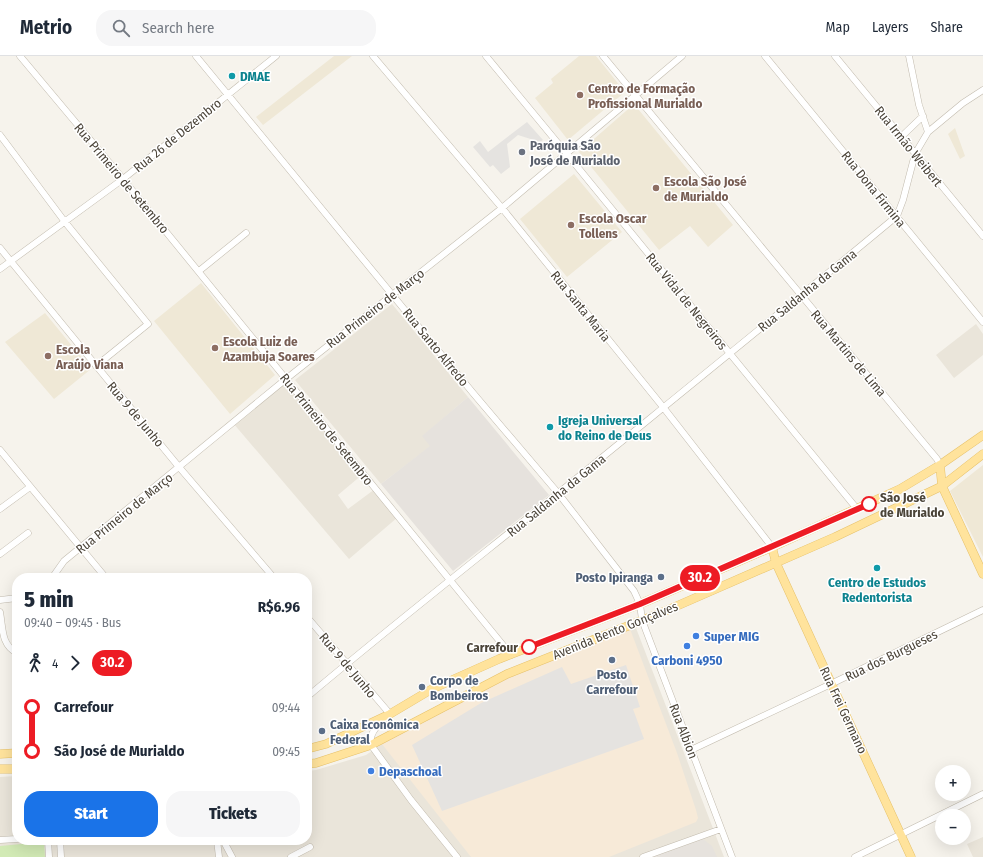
<!DOCTYPE html>
<html lang="en">
<head>
<meta charset="utf-8">
<style>
  body { margin:0; font-family:"Fira Sans Condensed",sans-serif; background:#f6f6f7; color:#1f2937; height:100vh; display:flex; flex-direction:column; font-size:15px; white-space:nowrap }
  * { box-sizing:border-box; margin:0 }
  p { font-size:13px; color:#747a83 }
  .icon { flex:none; width:22px; height:22px; fill:none; stroke:currentColor; stroke-width:2; stroke-linecap:round; stroke-linejoin:round }
  .map { position:relative; flex:1; overflow:hidden }
  .side { position:absolute; left:12px; top:517px; width:300px; height:272px; display:flex; flex-direction:column; background:#fff; border-radius:16px; box-shadow:0 4px 16px #0002 }
  .side>* { flex:none }
  .badge { padding:0 8px; border-radius:13px; font-size:14px; line-height:26px }
  .fabs { position:absolute; left:935px; top:709px; display:grid; gap:8px }
  .fabs a { display:grid; place-items:center; width:36px; height:36px; border-radius:50%; background:#fff; box-shadow:0 4px 16px #0002; font-size:20px }
  .map>.badge { position:absolute; translate:-50% -50%; box-shadow:0 0 0 2px #fff }
  .legs { display:flex; align-items:center; gap:6px; height:44px; padding:0 12px; font-size:13px }
  .legs p { margin-inline-start:auto }
  .head { display:flex; align-items:center; justify-content:space-between; height:68px; padding:0 12px }
  h1 { font-size:22px; font-weight:800; line-height:30px }
  .action { display:flex; gap:8px; margin-top:auto; padding:8px 12px }
  .action a { flex:1; height:46px; border-radius:16px; background:#1a73e8; color:#fff; font-size:16px; font-weight:800; line-height:46px; text-align:center }
  .action a+a { background:#f6f6f7; color:#1f2937 }
  ul { padding:0 12px; list-style:none }
  li { display:flex; align-items:center; gap:14px; height:44px; font-size:15px }
  li i { display:grid; place-items:center; width:6px; height:100%; margin:0 5px; background:currentColor }
  li i::after { content:''; width:10px; height:10px; margin:-5px; border:3px solid; border-radius:50%; background:#fff }
  li p { margin-inline-start:auto }
  li:first-child i { background:linear-gradient(#0000 50%,currentColor 0) }
  li:last-child i { background:linear-gradient(currentColor 50%,#0000 0) }
  header { display:flex; align-items:center; gap:24px; box-sizing:border-box; height:56px; padding:0 20px; background:#fff; border-bottom:1px solid #e0e1e3 }
  header strong { font-size:19px }
  nav { display:flex; gap:22px; margin-inline-start:auto; font-size:14px }
  .search { width:280px; height:36px; background:#f6f6f7; display:flex; align-items:center; gap:10px; box-sizing:border-box; padding:0 14px; border-radius:16px; color:#747a83; font-size:15px }
  .map>svg:first-child { display:block }
  .residential { fill:#eae5da }
  .commercial { fill:#f7ead8 }
  .industrial { fill:#e6e2dd }
  .education { fill:#efe8d6 }
  .green { fill:#d2eab5 }
  .parking { fill:#e5e3e0 }
  .lines { fill:none; stroke-linecap:round; stroke-linejoin:round }
  .minor-casing { stroke:#c2bbae; stroke-width:7 }
  .major-casing { stroke:#e6c16a; stroke-width:9 }
  .minor { stroke:#fff; stroke-width:6 }
  .major { stroke:#ffe39c; stroke-width:8 }
  .line-1-casing { stroke:#fff; stroke-width:9 }
  .line-1 { stroke:#ed1c24; stroke-width:6 }
  .culture-dot { fill:#0f9aa8; stroke:#fff; stroke-width:1.5 }
  .education-dot { fill:#8d6e63; stroke:#fff; stroke-width:1.5 }
  .worship-dot { fill:#6b7280; stroke:#fff; stroke-width:1.5 }
  .stop-1-dot { fill:#fff; stroke:#ed1c24; stroke-width:2 }
  .service-dot { fill:#5c6f8a; stroke:#fff; stroke-width:1.5 }
  .shop-dot { fill:#3f7fe0; stroke:#fff; stroke-width:1.5 }
  .labels { text-anchor:middle; stroke-width:3; stroke-linejoin:round; paint-order:stroke }
  .culture-label { font-size:13px; font-weight:bold; fill:#0d838f; stroke:#fff; text-anchor:start }
  .education-label { font-size:13px; font-weight:bold; fill:#785e54; stroke:#fff; text-anchor:start }
  .street-label { font-size:13px; fill:#4b4439; stroke:#fff }
  .worship-label { font-size:13px; font-weight:bold; fill:#5b616d; stroke:#fff; text-anchor:start }
  .stop-label { font-size:13px; font-weight:bold; fill:#4b4439; stroke:#fff; text-anchor:start }
  .service-label { font-size:13px; font-weight:bold; fill:#4e5e75; stroke:#fff; text-anchor:start }
  .shop-label { font-size:13px; font-weight:bold; fill:#366cbe; stroke:#fff; text-anchor:start }
</style>
</head>
<body>
<header>
<strong>Metrio</strong>
<div class="search"><svg class="icon" aria-label="search" viewBox="0 0 24 24"><circle cx="10" cy="10" r="6"/><path d="M15 15l6 6"/></svg>Search here</div>
<nav><a>Map</a><a>Layers</a><a>Share</a></nav>
</header>
<div class="map">
<svg width="983" height="801" viewBox="0 0 983 801">
  <rect width="100%" height="100%" fill="#f6f3ec"/>
  <!-- residential -->
  <path class="residential" d="M392,248L468,341L423,380L431,390L381,428L295,324Z
    M976,268L983,278V299L954,322L936,299Z
    M286,323L363,418L338,439L348,453L375,433L398,461L349,503L233,367Z
    M636,572L724,801H0V721L17,720V784H307V715L316,714L366,699L382,688L425,664L630,573Z
    M983,781V801H973L967,788Z"/>
  <!-- commercial -->
  <path class="commercial" d="M630,573L677,697L696,754L698,762L696,766L609,801H471L382,688L425,664L508,622Z"/>
  <!-- industrial -->
  <path class="industrial" d="M468,341L549,439L453,515L381,428L430,390L422,380Z
    M703,783L712,790L717,801H653Z"/>
  <!-- education -->
  <path class="education" d="M334,0H352L263,69L256,61Z
    M579,0H596L625,36L568,84L535,42L553,27L551,23Z
    M634,48L733,169L708,191L690,170L659,194L579,96Z
    M955,72L965,100L960,103L948,78Z
    M574,118L622,176L567,221L520,163Z
    M201,227L275,319L230,358L154,265Z
    M45,257L91,313L54,343L5,286Z
    M983,409V501L950,435Z"/>
  <!-- green -->
  <path class="green" d="M44,786L45,801H0V790Z"/>
  <!-- parking -->
  <path class="parking" d="M527,66L543,84L540,86L518,79L507,88L510,111L501,118L493,109L490,111L473,91L480,85L488,96Z
    M626,609L640,651L633,653L644,683L442,755L412,689L481,647L562,611L571,628Z"/>
  <g class="lines">
    <defs>
      <path id="minor" d="M20,0L123,123L511,599
        M196,0L473,337L558,437L634,535L640,548L642,564L732,801
        M373,0L502,152L663,351L772,491
        M486,0L566,97L857,453
        M603,0L937,403L940,409
        M765,0L983,266
        M835,0L983,180
        M909,0L919,49L928,76
        M0,79L65,166L148,268L96,310
        M901,81L923,60
        M0,192L179,411L274,522
        M0,213L123,123L276,0
        M199,215L246,177
        M0,394L106,522
        M0,453L30,431
        M0,498L28,477
        M52,522L64,505L286,323L502,152L682,0
        M0,544L17,542
        M0,556C3,572 1,589 17,597
        M307,561L390,658C381,666 368,676 371,689L411,744L457,801
        M307,641C389,572 473,506 556,439C670,346 784,254 897,160L903,144L915,98L928,76L963,47L983,34
        M691,694L833,627L983,554
        M0,784L17,783
        M48,784L49,801
        M60,784L61,801
        M217,784L219,801
        M223,784L232,801
        M291,801L310,791
        M643,801L721,773
        M855,801L983,738"/>
      <path id="major" d="M940,409L942,430L983,518
        M772,491L776,507L911,801
        M307,693L326,688L390,658L432,633L499,603L640,548L772,491L900,433L940,409L983,379
        M0,698L17,697
        M307,708L316,707L371,689L507,618L663,556L835,481L942,430L983,398
        M0,713H17"/>
    </defs>
    <!-- minor casing -->
    <use href="#minor" class="minor-casing"/>
    <!-- major casing -->
    <use href="#major" class="major-casing"/>
    <!-- minor -->
    <use href="#minor" class="minor"/>
    <!-- major -->
    <use href="#major" class="major"/>
  </g>
  <g class="lines">
    <defs>
      <path id="line-1" d="M529,591L640,548L869,448"/>
    </defs>
    <!-- line-1 casing -->
    <use href="#line-1" class="line-1-casing"/>
    <!-- line-1 -->
    <use href="#line-1" class="line-1"/>
  </g>
  <!-- markers -->
  <g class="culture-dot">
    <circle cx="232" cy="20" r="4"/>
    <circle cx="550" cy="371" r="4"/>
    <circle cx="877" cy="512" r="4"/>
  </g>
  <g class="education-dot">
    <circle cx="580" cy="39" r="4"/>
    <circle cx="656" cy="132" r="4"/>
    <circle cx="571" cy="169" r="4"/>
    <circle cx="215" cy="292" r="4"/>
    <circle cx="48" cy="300" r="4"/>
  </g>
  <circle class="worship-dot" cx="522" cy="96" r="4"/>
  <g class="stop-1-dot">
    <circle cx="869" cy="448" r="7"/>
    <circle cx="529" cy="591" r="7"/>
  </g>
  <g class="service-dot">
    <circle cx="661" cy="521" r="4"/>
    <circle cx="612" cy="604" r="4"/>
    <circle cx="422" cy="631" r="4"/>
    <circle cx="322" cy="675" r="4"/>
  </g>
  <g class="shop-dot">
    <circle cx="696" cy="580" r="4"/>
    <circle cx="687" cy="590" r="4"/>
    <circle cx="371" cy="715" r="4"/>
  </g>
  <g class="labels">
    <!-- culture labels -->
    <g class="culture-label">
      <text x="240" y="25">DMAE</text>
      <text x="558" y="369">Igreja Universal<tspan x="558" dy="15">do Reino de Deus</tspan></text>
      <text x="877" y="531" text-anchor="middle">Centro de Estudos<tspan x="877" dy="15">Redentorista</tspan></text>
    </g>
    <!-- education labels -->
    <g class="education-label">
      <text x="588" y="37">Centro de Formação<tspan x="588" dy="15">Profissional Murialdo</tspan></text>
      <text x="664" y="130">Escola São José<tspan x="664" dy="15">de Murialdo</tspan></text>
      <text x="579" y="167">Escola Oscar<tspan x="579" dy="15">Tollens</tspan></text>
      <text x="223" y="290">Escola Luiz de<tspan x="223" dy="15">Azambuja Soares</tspan></text>
      <text x="56" y="298">Escola<tspan x="56" dy="15">Araújo Viana</tspan></text>
    </g>
    <!-- street labels -->
    <g class="street-label">
      <text transform="translate(177 79) rotate(-39)" y="5">Rua 26 de Dezembro</text>
      <text transform="translate(909 90) rotate(51)" y="5">Rua Irmão Weibert</text>
      <text transform="translate(122 122) rotate(50)" y="5">Rua Primeiro de Setembro</text>
      <text transform="translate(874 133) rotate(51)" y="5">Rua Dona Firmina</text>
      <text transform="translate(807 234) rotate(-39)" y="5">Rua Saldanha da Gama</text>
      <text transform="translate(687 245) rotate(51)" y="5">Rua Vidal de Negreiros</text>
      <text transform="translate(581 250) rotate(51)" y="5">Rua Santa Maria</text>
      <text transform="translate(375 252) rotate(-38)" y="5">Rua Primeiro de Março</text>
      <text transform="translate(436 291) rotate(51)" y="5">Rua Santo Alfredo</text>
      <text transform="translate(849 297) rotate(50)" y="5">Rua Martins de Lima</text>
      <text transform="translate(136 358) rotate(50)" y="5">Rua 9 de Junho</text>
      <text transform="translate(327 373) rotate(51)" y="5">Rua Primeiro de Setembro</text>
      <text transform="translate(556 439) rotate(-39)" y="5">Rua Saldanha da Gama</text>
      <text transform="translate(124 457) rotate(-39)" y="5">Rua Primeiro de Março</text>
      <text transform="translate(615 574) rotate(-22)" y="5">Avenida Bento Gonçalves</text>
      <text transform="translate(891 599) rotate(-26)" y="5">Rua dos Burgueses</text>
      <text transform="translate(348 609) rotate(50)" y="5">Rua 9 de Junho</text>
      <text transform="translate(844 654) rotate(65)" y="5">Rua Frei Germano</text>
      <text transform="translate(684 675) rotate(69)" y="5">Rua Albion</text>
    </g>
    <!-- worship labels -->
    <g class="worship-label">
      <text x="530" y="94">Paróquia São<tspan x="530" dy="15">José de Murialdo</tspan></text>
    </g>
    <!-- stop labels -->
    <g class="stop-label">
      <text x="880" y="446">São José<tspan x="880" dy="15">de Murialdo</tspan></text>
      <text x="518" y="596" text-anchor="end">Carrefour</text>
    </g>
    <!-- service labels -->
    <g class="service-label">
      <text x="653" y="526" text-anchor="end">Posto Ipiranga</text>
      <text x="612" y="623" text-anchor="middle">Posto<tspan x="612" dy="15">Carrefour</tspan></text>
      <text x="430" y="629">Corpo de<tspan x="430" dy="15">Bombeiros</tspan></text>
      <text x="330" y="673">Caixa Econômica<tspan x="330" dy="15">Federal</tspan></text>
    </g>
    <!-- shop labels -->
    <g class="shop-label">
      <text x="704" y="585">Super MIG</text>
      <text x="687" y="609" text-anchor="middle">Carboni 4950</text>
      <text x="379" y="720">Depaschoal</text>
    </g>
  </g>
</svg>
<div class="fabs">
<a>+</a>
<a>−</a>
</div>
<b class="badge" style="left:700px;top:522px;background:#ed1c24;color:#fff">30.2</b>
<section class="side">
<div class="head"><div><h1>5 min</h1><p>09:40 – 09:45 · Bus</p></div><b>R$6.96</b></div>
<div class="legs"><svg class="icon" aria-label="walk" viewBox="0 0 24 24"><circle cx="13" cy="4" r="2"/><path d="M13 8l-2 6 4 7M11 14l-3 7M7 12l3-4h3l4 4"/></svg>4<svg class="icon" aria-label="forward" viewBox="0 0 24 24"><path d="M9 5l7 7-7 7"/></svg><b class="badge" style="background:#ed1c24;color:#fff">30.2</b></div>
<ul>
<li><i style="color:#ed1c24"></i><b>Carrefour</b><p>09:44</p></li>
<li><i style="color:#ed1c24"></i><b>São José de Murialdo</b><p>09:45</p></li>
</ul>
<div class="action"><a>Start</a><a>Tickets</a></div>
</section>
</div>
</body>
</html>
